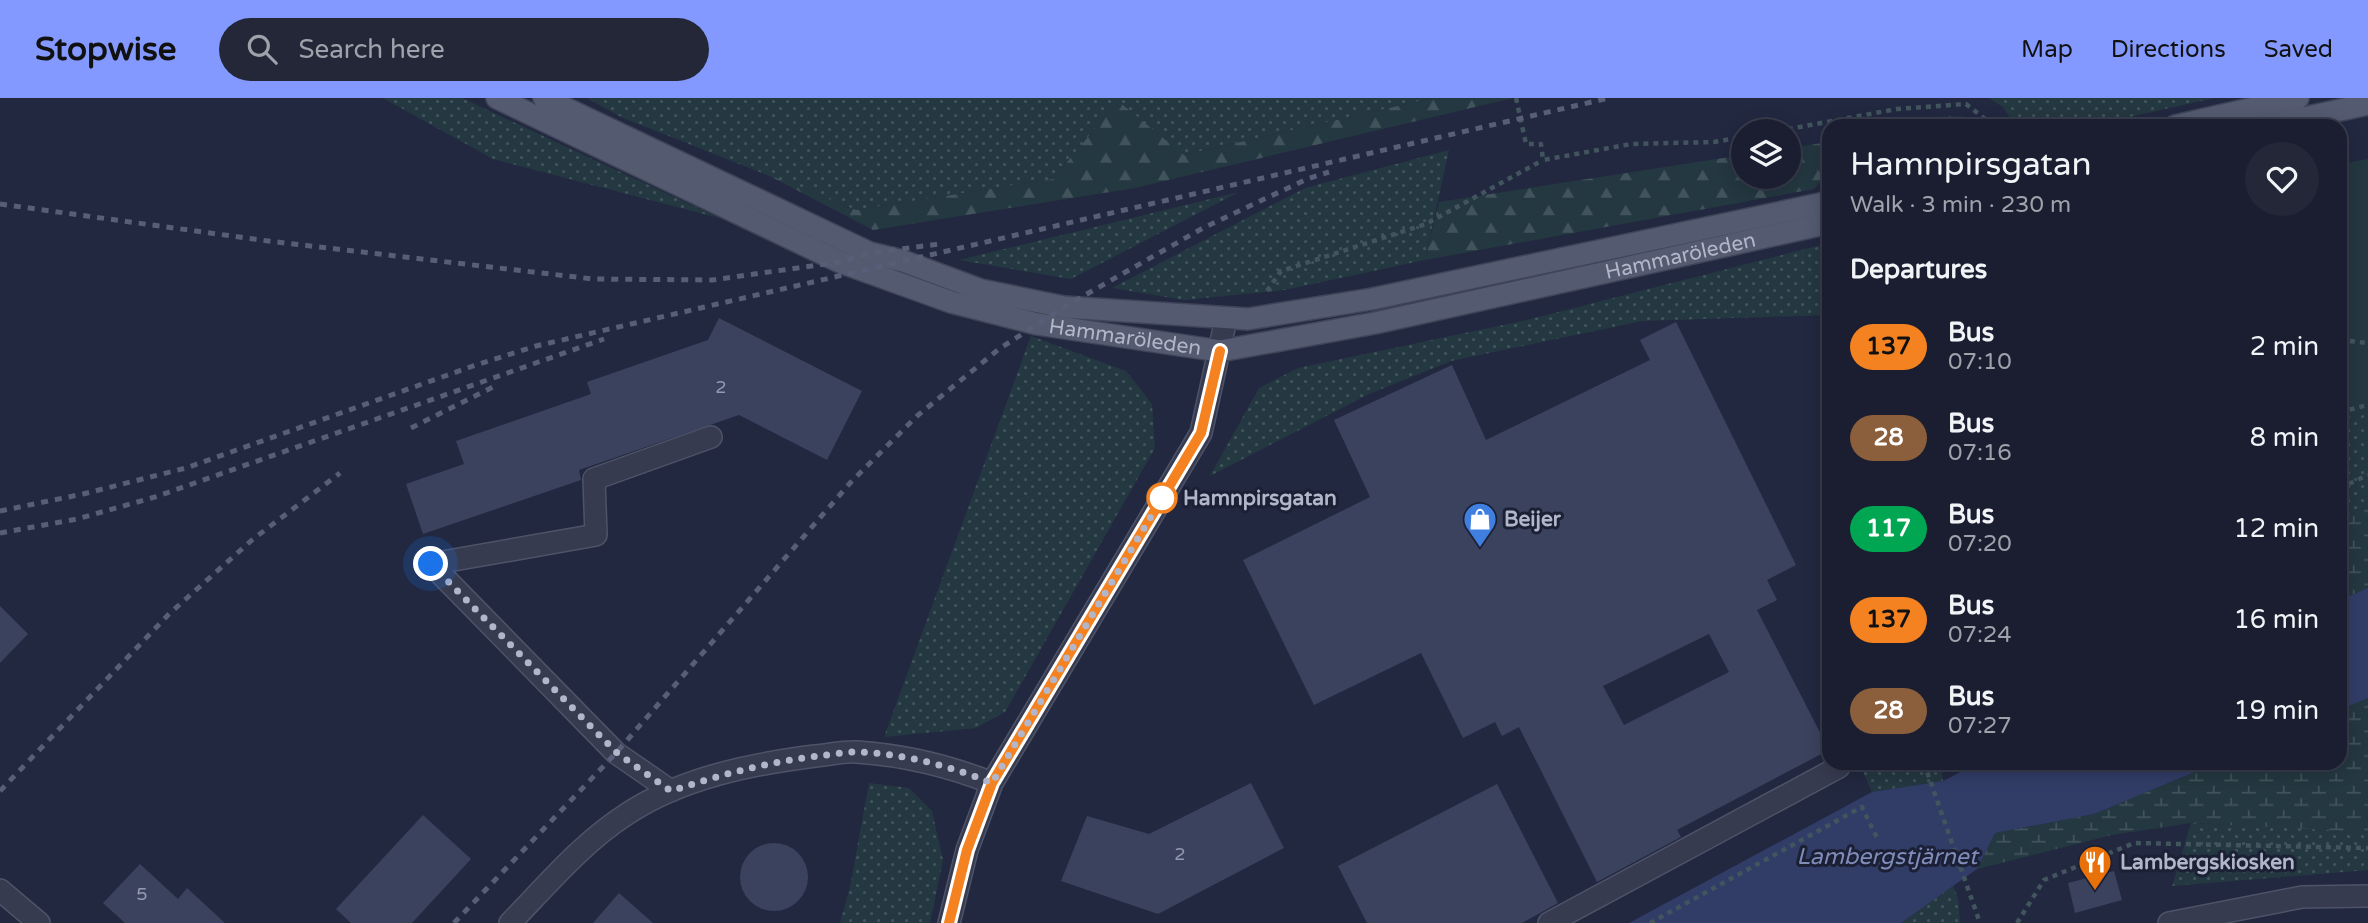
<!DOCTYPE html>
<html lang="en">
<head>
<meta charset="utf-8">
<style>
  body { margin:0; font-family:"Varela Round",sans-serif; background:#232738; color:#f1f3f6; height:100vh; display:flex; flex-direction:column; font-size:26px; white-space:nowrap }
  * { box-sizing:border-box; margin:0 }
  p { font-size:23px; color:#9fa2ab }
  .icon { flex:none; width:38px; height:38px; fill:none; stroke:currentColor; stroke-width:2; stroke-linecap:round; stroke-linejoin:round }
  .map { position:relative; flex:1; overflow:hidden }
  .panel { position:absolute; left:1822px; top:21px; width:525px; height:651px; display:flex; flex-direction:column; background:#1a1e30; border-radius:21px; box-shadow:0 4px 18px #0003,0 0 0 2px #383c4c }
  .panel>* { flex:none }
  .badge { padding:0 14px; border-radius:23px; font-size:24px; line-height:46px }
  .fabs { position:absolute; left:1731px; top:21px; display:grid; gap:14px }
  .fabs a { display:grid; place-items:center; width:70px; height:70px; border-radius:50%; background:#1a1e30; box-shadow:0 4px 18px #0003,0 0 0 2px #383c4c; font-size:35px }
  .you { position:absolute; width:35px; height:35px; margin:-18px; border:5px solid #fff; border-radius:50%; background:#1a73e8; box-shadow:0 0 0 10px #1a73e833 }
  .map>.badge { position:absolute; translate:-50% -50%; box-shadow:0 0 0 4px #fff }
  h2 { padding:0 28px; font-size:26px; line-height:63px }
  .round { display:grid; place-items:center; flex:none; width:74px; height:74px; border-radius:37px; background:#232738 }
  .overview { display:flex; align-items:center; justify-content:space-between; height:119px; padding:0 28px }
  h1 { font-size:33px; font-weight:600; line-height:52px }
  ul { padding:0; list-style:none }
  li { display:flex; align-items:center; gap:21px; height:91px; padding:0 28px }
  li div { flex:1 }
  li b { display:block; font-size:26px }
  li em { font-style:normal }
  li .badge { min-width:77px; font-weight:700; text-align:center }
  header { display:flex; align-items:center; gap:42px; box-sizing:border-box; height:98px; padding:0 35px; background:#8399ff; color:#111 }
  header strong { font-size:33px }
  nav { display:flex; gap:38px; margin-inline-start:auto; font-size:24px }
  .search { width:490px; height:63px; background:#232738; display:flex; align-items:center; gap:18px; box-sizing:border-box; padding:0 24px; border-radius:38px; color:#9fa2ab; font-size:26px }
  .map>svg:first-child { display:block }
  .grass { fill:url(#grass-dots) }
  .forest { fill:url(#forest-firs) }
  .wetland { fill:url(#wetland-marsh) }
  .park { fill:#243841 }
  .water { fill:#323d67 }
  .building { fill:#3b425e; fill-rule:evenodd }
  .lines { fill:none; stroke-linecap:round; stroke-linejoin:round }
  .minor-casing { stroke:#4e5368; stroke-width:24 }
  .major-casing { stroke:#3f4459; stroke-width:24 }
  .path { stroke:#42555e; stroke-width:4.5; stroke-dasharray:5 5; stroke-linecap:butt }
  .minor { stroke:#363b50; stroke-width:21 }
  .major { stroke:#545a70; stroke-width:21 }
  .rail { stroke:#585e77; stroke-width:5; stroke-dasharray:7 7; stroke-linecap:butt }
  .line-casing { stroke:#fff; stroke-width:16 }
  .line { stroke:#f58220; stroke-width:10 }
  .walk { stroke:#b2b6cb; stroke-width:7; stroke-dasharray:0 12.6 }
  .stop-dot { fill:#fff; stroke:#f58220; stroke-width:3.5 }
  .labels { text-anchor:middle; stroke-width:6; stroke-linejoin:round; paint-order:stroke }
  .number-label { font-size:18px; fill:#9499b0 }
  .street-label { font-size:21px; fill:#b2b6cb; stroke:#1b2035 }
  .stop-label { font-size:21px; font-weight:bold; fill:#b2b6cb; stroke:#1b2035; text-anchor:start }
  .poi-label { font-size:21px; font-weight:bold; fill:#b2b6cb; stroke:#1b2035; text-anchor:start }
  .water-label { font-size:23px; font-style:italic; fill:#7f8bb9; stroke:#1b2035 }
</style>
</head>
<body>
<header>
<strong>Stopwise</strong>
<div class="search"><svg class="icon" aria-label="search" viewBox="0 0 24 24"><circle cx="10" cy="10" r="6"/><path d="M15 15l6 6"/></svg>Search here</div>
<nav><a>Map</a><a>Directions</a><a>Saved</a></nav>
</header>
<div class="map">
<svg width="2368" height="825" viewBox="0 0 2368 825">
  <defs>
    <pattern id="grass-dots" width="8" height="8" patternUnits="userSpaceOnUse" patternTransform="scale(1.75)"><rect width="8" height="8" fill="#243841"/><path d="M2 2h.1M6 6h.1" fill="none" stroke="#41535b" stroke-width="1.8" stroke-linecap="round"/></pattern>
    <pattern id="forest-firs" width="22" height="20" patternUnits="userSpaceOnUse" patternTransform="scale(1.75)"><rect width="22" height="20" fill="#243841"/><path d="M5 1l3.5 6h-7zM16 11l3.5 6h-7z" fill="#41535b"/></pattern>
    <pattern id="wetland-marsh" width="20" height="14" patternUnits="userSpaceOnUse" patternTransform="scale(1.75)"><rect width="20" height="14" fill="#243841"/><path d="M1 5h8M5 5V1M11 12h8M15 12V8" fill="none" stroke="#41535b"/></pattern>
  </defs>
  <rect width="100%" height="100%" fill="#222840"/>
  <!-- grass -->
  <path class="grass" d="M383,0H462L719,120L493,61Z
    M587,0H1433L1183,57L1118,3L1053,81L856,112L623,20Z
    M1989,0H2214L2090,28H2015L2003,9Z
    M1961,18L1976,28H1884L1903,20Z
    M1449,52L1425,162L1284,192L1184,202L1112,190L1305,90Z
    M1239,94L1071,181L959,162Z
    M1829,145V217L1642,223L1451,263L1369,296L1210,378L1259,290L1298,270L1527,222Z
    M1031,238L1126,273L1152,306L1155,350L1005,614L976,630L884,639Z
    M2368,313V408L2340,421V321Z
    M1859,665H1941L1943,683L1872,694Z
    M869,685L909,690L932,713L943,762L930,825H840L850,789Z
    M2191,725L2368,733V772L2172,788Z
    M1953,788L1958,800L1960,825H1901Z"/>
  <!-- forest -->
  <path class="forest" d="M1433,0H1513L1135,90L873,132L764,75L856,112L1053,81L1118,3L1184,57Z
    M1829,44V73L1814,91L1425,162L1439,104L1743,57V79H1788L1789,50Z"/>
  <!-- wetland -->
  <path class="wetland" d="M2368,408V490L2340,502V421Z
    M2368,600V734L2191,725L2112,737L1977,771L1995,735L2094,716L2216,665H2340V612Z"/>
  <!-- park -->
  <path class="park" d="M2368,61V313L2340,321V66Z"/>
  <!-- water -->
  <path class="water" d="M2368,490V600L2340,612V502Z
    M1978,665H2216L2094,716L1995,735L1977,771L1901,825H1629L1872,694L1943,683Z"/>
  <!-- building -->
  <path class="building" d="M719,220L862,293L827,362L739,317L579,372L581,382L423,436L406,386L464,366L456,343L591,296L587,284L708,242Z
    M1676,224L1796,467L1767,482L1777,502L1757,512L1829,652L1677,732L1681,739L1597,784L1519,629L1502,638L1495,624L1463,640L1421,555L1314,607L1243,462L1370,399L1334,322L1452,267L1486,342L1650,262L1640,242ZM1709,536L1729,574L1624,627L1603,588Z
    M0,508L28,536L0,565Z
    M1251,685L1284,750L1158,816L1061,783L1087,718L1149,736Z
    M1497,686L1558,805L1522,825H1367L1338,768Z
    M423,717L471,761L412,825H351L336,811Z
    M740 779a34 34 0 1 1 68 0a34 34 0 1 1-68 0Z
    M140,766L178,801L187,790L225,825H125L103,805Z
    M2114,773L2122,802L2075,815L2068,785Z
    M619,795L653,825H593Z"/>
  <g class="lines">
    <defs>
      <path id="minor" d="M431,466L596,437L594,381L711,339
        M431,466L616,655L671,693
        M0,792L39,825
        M510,825C547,787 583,744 627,716C681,680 752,666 815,658C828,657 844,653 857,654C903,657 949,668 992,685
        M949,825L967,752L992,685L1201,335L1226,221
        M1549,825L1839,669L1841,665
        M2169,825L2302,799L2368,798"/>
      <g id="major">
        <path id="s1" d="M497,0L840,164L951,204L1037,226L1220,253L1375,225L1829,125"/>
        <path d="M544,0L870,155L903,163L981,192L1064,209L1248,221L1372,201L1829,104"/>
        <path d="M2175,28L2298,0"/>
        <path d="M2267,28L2368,6"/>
      </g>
    </defs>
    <!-- minor casing -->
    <use href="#minor" class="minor-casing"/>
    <!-- major casing -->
    <use href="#major" class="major-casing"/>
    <!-- path -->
    <path class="path" d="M1516,0L1526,46H1541L1543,62L1631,46L1714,44L1743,39
      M1778,33L1897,11L1966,6L1994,28
      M1267,193L1281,173L1426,126L1543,62
      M2340,242L2368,245
      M2340,314L2368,307
      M2340,390L2368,377
      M1924,665L1980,825
      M1650,825L1862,709L1878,742
      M2017,825L2044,782L2134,745L2368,750"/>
    <!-- minor -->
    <use href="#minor" class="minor"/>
    <!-- major -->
    <use href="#major" class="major"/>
    <!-- rail -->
    <path class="rail" d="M0,106L268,143L593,181L712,182L840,164L870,155L939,146
      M411,330L493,289
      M0,413L83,396L186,370L473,268L536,248L1609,0
      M0,435L77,421L155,399L604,241
      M0,693L169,516L252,442L340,375
      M454,825L616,655L851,384L917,318L999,251L1064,209L1203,130L1307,81L1329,74"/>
  </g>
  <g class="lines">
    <defs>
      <path id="line" d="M949,825L967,752L992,685L1201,335L1220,253"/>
    </defs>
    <!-- line casing -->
    <use href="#line" class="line-casing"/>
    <!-- line -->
    <use href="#line" class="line"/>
    <!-- walk -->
    <path class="walk" d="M431,466L617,655L671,693C720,677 767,664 818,658C830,657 843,654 856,654C902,655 950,668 992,685L1162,400"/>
  </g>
  <!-- icons -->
  <defs>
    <symbol id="shop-pin" viewBox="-11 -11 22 30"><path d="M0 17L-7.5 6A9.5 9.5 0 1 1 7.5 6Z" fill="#3f7fe0" stroke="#1b2035"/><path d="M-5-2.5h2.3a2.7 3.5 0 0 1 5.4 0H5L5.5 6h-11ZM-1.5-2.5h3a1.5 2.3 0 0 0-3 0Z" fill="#fff"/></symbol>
    <symbol id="restaurant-pin" viewBox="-11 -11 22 30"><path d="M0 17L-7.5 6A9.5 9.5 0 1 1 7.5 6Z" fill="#e8710a" stroke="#1b2035"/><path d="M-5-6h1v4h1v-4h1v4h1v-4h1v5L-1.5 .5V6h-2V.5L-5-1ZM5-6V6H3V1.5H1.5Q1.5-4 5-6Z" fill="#fff"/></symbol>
  </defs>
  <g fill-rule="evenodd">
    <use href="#shop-pin" x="1461" y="402" width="38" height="52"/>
    <use href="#restaurant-pin" x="2076" y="745" width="38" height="52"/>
  </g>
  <!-- markers -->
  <circle class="stop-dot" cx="1162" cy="400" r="14"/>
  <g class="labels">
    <!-- number labels -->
    <g class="number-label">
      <text x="721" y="295">2</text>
      <text x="1180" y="762">2</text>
      <text x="142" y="802">5</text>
    </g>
    <!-- street labels -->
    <g class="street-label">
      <text dy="7" stroke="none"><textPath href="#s1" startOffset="1242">Hammaröleden</textPath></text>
      <text dy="7" stroke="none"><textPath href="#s1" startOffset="676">Hammaröleden</textPath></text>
    </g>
    <!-- stop labels -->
    <g class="stop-label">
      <text x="1183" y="407">Hamnpirsgatan</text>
    </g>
    <!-- poi labels -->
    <g class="poi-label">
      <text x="1504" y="428">Beijer</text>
      <text x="2120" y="771">Lambergskiosken</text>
    </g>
    <!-- water labels -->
    <g class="water-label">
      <text x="1887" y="766">Lambergstjärnet</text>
    </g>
  </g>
</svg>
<div class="fabs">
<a><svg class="icon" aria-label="layers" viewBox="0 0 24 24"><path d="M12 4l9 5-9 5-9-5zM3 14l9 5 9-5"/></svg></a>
</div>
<div class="you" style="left:431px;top:466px"></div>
<section class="panel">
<div class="overview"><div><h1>Hamnpirsgatan</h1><p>Walk · 3 min · 230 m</p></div><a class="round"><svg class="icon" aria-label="heart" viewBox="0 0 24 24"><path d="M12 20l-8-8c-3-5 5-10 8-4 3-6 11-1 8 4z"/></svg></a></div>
<h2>Departures</h2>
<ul>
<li><span class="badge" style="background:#f58220;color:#111">137</span><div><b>Bus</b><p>07:10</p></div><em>2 min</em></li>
<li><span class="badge" style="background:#8b5e3c;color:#fff">28</span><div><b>Bus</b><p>07:16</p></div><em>8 min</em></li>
<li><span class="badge" style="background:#00a651;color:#fff">117</span><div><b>Bus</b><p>07:20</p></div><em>12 min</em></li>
<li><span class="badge" style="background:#f58220;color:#111">137</span><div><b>Bus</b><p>07:24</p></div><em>16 min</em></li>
<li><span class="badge" style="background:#8b5e3c;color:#fff">28</span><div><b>Bus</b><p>07:27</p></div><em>19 min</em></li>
</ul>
</section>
</div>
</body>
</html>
